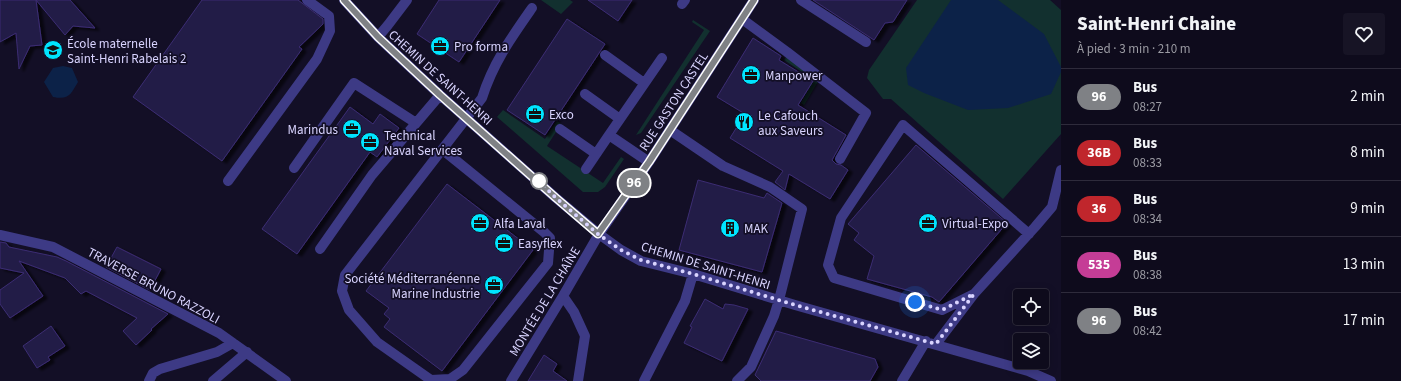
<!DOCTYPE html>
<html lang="fr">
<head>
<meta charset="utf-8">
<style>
  body { margin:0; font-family:"Source Sans 3",sans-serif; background:#171425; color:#f1f3f6; height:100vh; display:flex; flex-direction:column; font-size:15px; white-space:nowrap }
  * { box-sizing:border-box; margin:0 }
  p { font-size:13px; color:#9b9ba3 }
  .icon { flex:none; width:22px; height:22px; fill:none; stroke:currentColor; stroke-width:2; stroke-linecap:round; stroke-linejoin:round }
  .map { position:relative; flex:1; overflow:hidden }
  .details { display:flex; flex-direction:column; background:#0e0b1c; width:340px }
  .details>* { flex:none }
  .badge { padding:0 8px; border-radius:13px; font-size:14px; line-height:26px }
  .controls { position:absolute; left:1013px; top:289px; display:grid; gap:8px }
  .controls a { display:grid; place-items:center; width:36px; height:36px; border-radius:4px; background:#0e0b1c; box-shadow:0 2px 10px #0003,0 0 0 1px #2e2b3b; font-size:20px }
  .you { position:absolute; width:20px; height:20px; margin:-10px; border:3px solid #fff; border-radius:50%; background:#1a73e8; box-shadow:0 0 0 6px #1a73e833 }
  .map>.badge { position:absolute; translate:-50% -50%; box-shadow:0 0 0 2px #fff }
  .round { display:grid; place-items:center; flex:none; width:42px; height:42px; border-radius:4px; background:#171425 }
  .head { display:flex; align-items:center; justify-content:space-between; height:68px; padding:0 16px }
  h1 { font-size:19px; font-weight:800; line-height:30px }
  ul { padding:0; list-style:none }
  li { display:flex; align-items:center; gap:12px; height:56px; padding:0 16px; border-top:1px solid #2e2b3b }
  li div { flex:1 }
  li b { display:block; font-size:15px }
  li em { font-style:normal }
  li .badge { min-width:44px; font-weight:700; text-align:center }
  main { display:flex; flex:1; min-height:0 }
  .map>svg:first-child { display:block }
  .green { fill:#12302f }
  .water { fill:#0c2248 }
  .building { fill:#241b47; stroke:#3b2d73; filter:url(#shadow) }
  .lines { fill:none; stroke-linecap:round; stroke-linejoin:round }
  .minor { stroke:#3d3a85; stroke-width:10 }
  .line-casing { stroke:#fff; stroke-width:9 }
  .line { stroke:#7f8185; stroke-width:6 }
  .walk { stroke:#d9d4ff; stroke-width:4; stroke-dasharray:0 7.2 }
  .stop-dot { fill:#fff; stroke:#7f8185; stroke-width:2 }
  .labels { text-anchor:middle; stroke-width:3.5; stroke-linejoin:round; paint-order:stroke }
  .poi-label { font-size:13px; fill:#d9d4ff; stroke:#130f26; text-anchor:start }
  .street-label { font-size:13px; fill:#d9d4ff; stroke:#130f26 }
</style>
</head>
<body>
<main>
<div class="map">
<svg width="1061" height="381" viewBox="0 0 1061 381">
  <defs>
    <filter id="shadow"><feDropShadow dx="4.5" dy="2.5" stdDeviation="1" flood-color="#0009"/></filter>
  </defs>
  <rect width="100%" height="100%" fill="#130f26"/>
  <!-- green -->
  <path class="green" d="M541,0H570L573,2L561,14Z
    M917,0H1050L1061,10V134L1003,199L891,99H883L867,78L869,70Z
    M693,20L710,31L641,133L636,135L704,30L692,22Z
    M787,56L820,78L804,105L801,103L814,80L784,60Z
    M503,110L545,139L557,121L561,124L547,146L603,183L621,157L624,159L605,187L598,192H583L497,117Z"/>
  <!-- water -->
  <path class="water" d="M951,0H998L1044,34L1061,67V72L1051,94L1008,108L968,110L924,93L908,85L906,68Z
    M63,66L72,68L78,82C70,95 69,100 53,97L44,82L53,68Z"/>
  <!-- building -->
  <path class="building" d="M0,0H70L95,28L73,26L65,35L36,0L42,45L30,46L19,69L16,33L0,42Z
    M202,0H298L323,19V24L299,47L302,49L222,161L133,97Z
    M439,0H500L459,62L417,34Z
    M588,0H632L618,21Z
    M813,0H907L893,22L885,23L874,40Z
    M567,19L605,44L545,135L507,110Z
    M753,38L781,56L779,60L813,81L798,105L846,135L832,160L836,164L841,165L848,170L830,199L789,174L785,190L775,182L783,171L730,138L745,114L717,97Z
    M350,107L373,124L380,114L399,128L377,157L370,152L297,254L262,229Z
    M916,145L1007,223L939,302L932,297L867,279L874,256L854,240L859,233L848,224Z
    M698,180L764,198L767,193L782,203L762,272L679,250Z
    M447,184L533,250L442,371L384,327L390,319L384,314L389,308L366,291Z
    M0,242L6,243L9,247L57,257L66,261L168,314L151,329L152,330L136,345L123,331L137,318L86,291L81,294L65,278L19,261L43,296L10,318L0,304V290L24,273L0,268Z
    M117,247L161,269L150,290L106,267Z
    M705,299L723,309L725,304L734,305L748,309L722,361L684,343L692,327L690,326Z
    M51,326L65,346L48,357L50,360L37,368L23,346Z
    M776,331L875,359L878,367L870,381H761L755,375Z
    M544,355L557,364L553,371L567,381H528Z"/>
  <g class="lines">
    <!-- minor -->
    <path class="minor" d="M344,0L378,37L440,95L556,198L599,234L621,250L641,261L693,274L795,305L1028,371L1051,381
      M801,0L866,42
      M682,4L685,0
      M742,19L787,52L866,113L840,159
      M378,37L388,25L407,0
      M605,55L644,83
      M585,94L620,119
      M560,129L596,154
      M670,130L723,166L770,187L802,209L779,300L774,316L751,367L737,381
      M443,150L544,232L550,238L548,263L463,370L450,379L431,380L377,342L349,310L342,291L345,275L482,98C493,63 511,38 532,8
      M649,162L609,135L662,58
      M294,168L354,83L416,123
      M586,169L609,135
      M228,181L317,59L330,31L329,16L307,0
      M0,235L53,247L219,333L286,381
      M320,249L372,175L440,95
      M974,294L942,310L834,278L828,265L841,218L903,125L1029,234
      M563,296L574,312L585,336L578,381
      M936,344L974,294L1035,227L1052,207L1061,170
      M149,381L153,373L160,369L217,352L233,343
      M213,381L247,352
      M511,381L563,296L599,234L649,162L754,0
      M644,381L685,301L693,274
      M902,381L926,341"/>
  </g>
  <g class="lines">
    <defs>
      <path id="line" d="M344,0L378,37L440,95L556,198L598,234L649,162L754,0"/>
    </defs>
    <!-- line casing -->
    <use href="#line" class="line-casing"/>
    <!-- line -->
    <use href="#line" class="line"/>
    <!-- walk -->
    <path class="walk" d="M539,181L556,198L598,234L621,250L641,260L693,274L795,305L936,344L974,294L942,310L915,302"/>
  </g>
  <!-- icons -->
  <defs>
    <symbol id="office-disc" viewBox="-11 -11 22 22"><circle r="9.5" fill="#00e5ff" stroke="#130f26"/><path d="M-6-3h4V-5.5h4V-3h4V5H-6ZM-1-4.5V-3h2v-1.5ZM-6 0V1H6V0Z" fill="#111"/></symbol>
    <symbol id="school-disc" viewBox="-11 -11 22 22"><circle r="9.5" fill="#00e5ff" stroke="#130f26"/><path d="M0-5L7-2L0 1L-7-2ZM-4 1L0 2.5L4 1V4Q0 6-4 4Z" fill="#111"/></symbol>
    <symbol id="restaurant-disc" viewBox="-11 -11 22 22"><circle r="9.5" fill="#00e5ff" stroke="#130f26"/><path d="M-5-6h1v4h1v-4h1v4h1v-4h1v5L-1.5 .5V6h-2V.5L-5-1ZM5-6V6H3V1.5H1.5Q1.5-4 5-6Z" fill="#111"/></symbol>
    <symbol id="building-disc" viewBox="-11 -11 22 22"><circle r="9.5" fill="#00e5ff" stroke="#130f26"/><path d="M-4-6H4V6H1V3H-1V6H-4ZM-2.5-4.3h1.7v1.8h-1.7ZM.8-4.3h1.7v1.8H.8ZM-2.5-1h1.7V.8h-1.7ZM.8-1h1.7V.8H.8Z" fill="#111"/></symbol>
  </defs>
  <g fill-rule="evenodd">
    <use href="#office-disc" x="429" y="35" width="22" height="22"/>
    <use href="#school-disc" x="42" y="39" width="22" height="22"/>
    <use href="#office-disc" x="740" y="64" width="22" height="22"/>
    <use href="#office-disc" x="524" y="103" width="22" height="22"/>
    <use href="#restaurant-disc" x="733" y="111" width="22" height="22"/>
    <use href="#office-disc" x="341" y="118" width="22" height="22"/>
    <use href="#office-disc" x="359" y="131" width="22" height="22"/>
    <use href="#office-disc" x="469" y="212" width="22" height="22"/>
    <use href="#office-disc" x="917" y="212" width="22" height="22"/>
    <use href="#building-disc" x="719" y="217" width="22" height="22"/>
    <use href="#office-disc" x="493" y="232" width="22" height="22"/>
    <use href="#office-disc" x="483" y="274" width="22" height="22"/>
  </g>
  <!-- markers -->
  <circle class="stop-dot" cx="539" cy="181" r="8"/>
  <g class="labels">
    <!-- poi labels -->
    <g class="poi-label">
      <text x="67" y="48">École maternelle<tspan x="67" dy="15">Saint-Henri Rabelais 2</tspan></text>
      <text x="454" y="51">Pro forma</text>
      <text x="765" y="80">Manpower</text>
      <text x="549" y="119">Exco</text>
      <text x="758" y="120">Le Cafouch<tspan x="758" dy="15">aux Saveurs</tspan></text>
      <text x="338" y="134" text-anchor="end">Marindus</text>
      <text x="384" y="140">Technical<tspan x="384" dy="15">Naval Services</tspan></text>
      <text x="494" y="228">Alfa Laval</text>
      <text x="942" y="228">Virtual-Expo</text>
      <text x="744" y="233">MAK</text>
      <text x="518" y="248">Easyflex</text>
      <text x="480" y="283" text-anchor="end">Société Méditerranéenne<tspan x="480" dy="15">Marine Industrie</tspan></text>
    </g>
    <!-- street labels -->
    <g class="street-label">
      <text transform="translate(441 77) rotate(42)" y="5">CHEMIN DE SAINT-HENRI</text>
      <text transform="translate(673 101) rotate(-57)" y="5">RUE GASTON CASTEL</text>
      <text transform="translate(706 265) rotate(17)" y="5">CHEMIN DE SAINT-HENRI</text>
      <text transform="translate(154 285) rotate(28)" y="5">TRAVERSE BRUNO RAZZOLI</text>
      <text transform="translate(544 301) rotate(-59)" y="5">MONTÉE DE LA CHAÎNE</text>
    </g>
  </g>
</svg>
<div class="controls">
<a><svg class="icon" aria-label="locate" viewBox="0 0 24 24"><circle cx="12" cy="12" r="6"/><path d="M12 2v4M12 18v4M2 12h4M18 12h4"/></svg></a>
<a><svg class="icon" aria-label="layers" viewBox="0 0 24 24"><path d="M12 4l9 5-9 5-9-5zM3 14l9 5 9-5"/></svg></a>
</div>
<div class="you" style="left:915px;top:302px"></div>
<b class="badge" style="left:634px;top:183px;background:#7f8185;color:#fff">96</b>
</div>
<section class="details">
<div class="head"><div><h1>Saint-Henri Chaine</h1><p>À pied · 3 min · 210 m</p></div><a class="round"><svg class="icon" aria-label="heart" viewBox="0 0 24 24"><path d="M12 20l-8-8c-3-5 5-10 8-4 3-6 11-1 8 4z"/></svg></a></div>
<ul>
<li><span class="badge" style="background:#7f8185;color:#fff">96</span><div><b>Bus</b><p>08:27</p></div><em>2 min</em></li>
<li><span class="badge" style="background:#c0262c;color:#fff">36B</span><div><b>Bus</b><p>08:33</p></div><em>8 min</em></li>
<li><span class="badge" style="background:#c0262c;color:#fff">36</span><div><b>Bus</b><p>08:34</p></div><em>9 min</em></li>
<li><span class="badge" style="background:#c53d96;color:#fff">535</span><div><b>Bus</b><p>08:38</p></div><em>13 min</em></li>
<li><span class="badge" style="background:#7f8185;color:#fff">96</span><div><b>Bus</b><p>08:42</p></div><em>17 min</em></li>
</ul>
</section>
</main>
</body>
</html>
